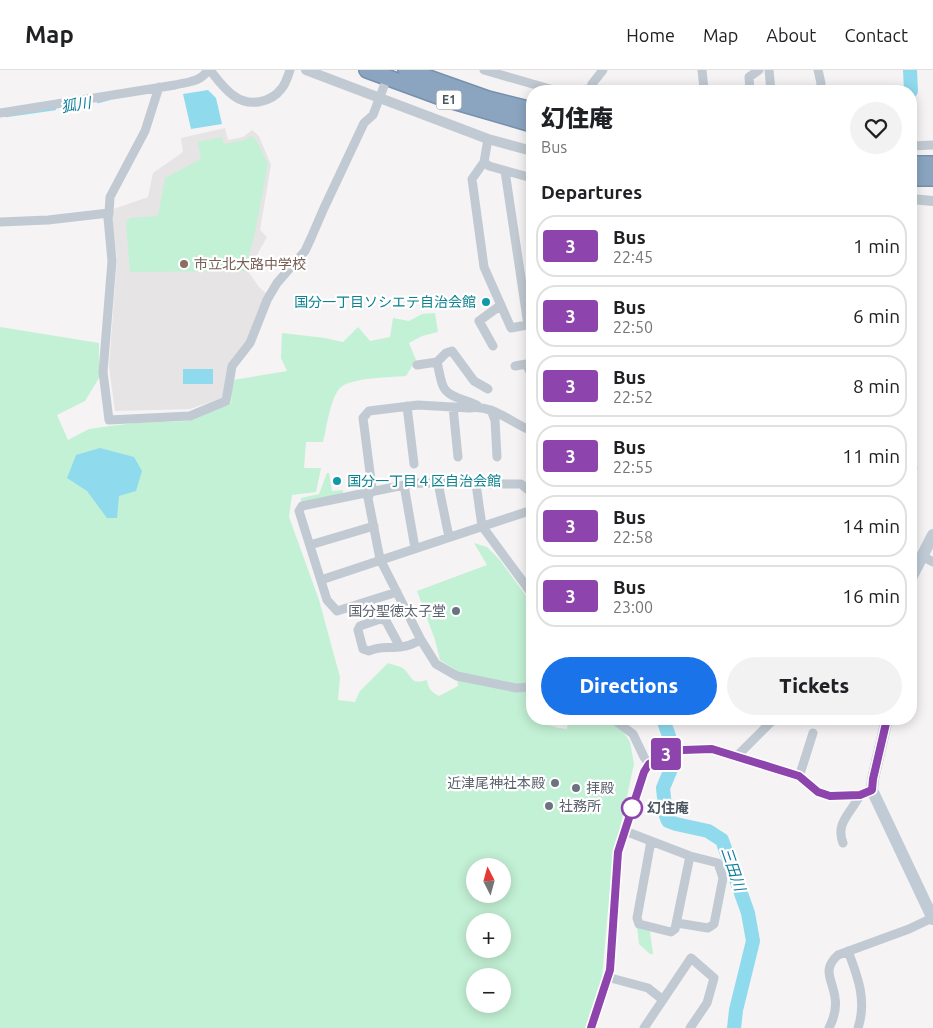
<!DOCTYPE html>
<html lang="en">
<head>
<meta charset="utf-8">
<style>
  body { margin:0; font-family:Ubuntu,"Noto Sans JP",sans-serif; background:#f2f2f2; color:#202124; height:100vh; display:flex; flex-direction:column; font-size:19px; white-space:nowrap }
  * { box-sizing:border-box; margin:0 }
  p { font-size:16px; color:#757577 }
  .icon { flex:none; width:28px; height:28px; fill:none; stroke:currentColor; stroke-width:2; stroke-linecap:round; stroke-linejoin:round }
  .map { position:relative; flex:1; overflow:hidden }
  .drawer { position:absolute; left:526px; top:15px; width:391px; height:640px; display:flex; flex-direction:column; background:#fff; border-radius:20px; box-shadow:0 2px 12px #0003 }
  .drawer>* { flex:none }
  .badge { padding:0 10px; border-radius:4px; font-size:18px; line-height:32px }
  .needle { width:32px; rotate:354deg }
  .fabs { position:absolute; left:466px; top:788px; display:grid; gap:10px }
  .fabs a { display:grid; place-items:center; width:45px; height:45px; border-radius:50%; background:#fff; box-shadow:0 2px 12px #0003; font-size:25px }
  .map>.badge { position:absolute; translate:-50% -50%; box-shadow:0 0 0 2px #fff }
  h2 { padding:0 15px; font-size:19px; line-height:45px }
  .round { display:grid; place-items:center; flex:none; width:52px; height:52px; border-radius:26px; background:#f2f2f2 }
  .headline { display:flex; align-items:center; justify-content:space-between; height:85px; padding:0 15px }
  h1 { font-size:24px; font-weight:800; line-height:38px }
  .cta { display:flex; gap:10px; margin-top:auto; padding:10px 15px }
  .cta a { flex:1; height:58px; border-radius:30px; background:#1a73e8; color:#fff; font-size:20px; font-weight:800; line-height:58px; text-align:center }
  .cta a+a { background:#f2f2f2; color:#202124 }
  ul { padding:0; list-style:none }
  li { display:flex; align-items:center; gap:15px; height:62px; margin:0 10px 8px; padding:0 5px; border:2px solid #e0e0e0; border-radius:20px }
  li div { flex:1 }
  li b { display:block; font-size:19px }
  li em { font-style:normal }
  li .badge { min-width:55px; font-weight:700; text-align:center }
  header { display:flex; align-items:center; gap:30px; box-sizing:border-box; height:70px; padding:0 25px; background:#fff; border-bottom:1px solid #e0e0e0 }
  header strong { font-size:24px }
  nav { display:flex; gap:28px; margin-inline-start:auto; font-size:18px }
  .map>svg:first-child { display:block }
  .education { fill:#e6e4e5 }
  .green { fill:#c3f1d5; fill-rule:evenodd }
  .water { fill:#90daee }
  .lines { fill:none; stroke-linecap:round; stroke-linejoin:round }
  .stream { stroke:#90daee; stroke-width:2.5 }
  .river { stroke:#90daee; stroke-width:14 }
  .motorway-casing { stroke:#7690ad; stroke-width:18 }
  .minor { stroke:#c1cad2; stroke-width:9 }
  .tertiary { stroke:#c1cad2; stroke-width:10 }
  .secondary { stroke:#c1cbd6; stroke-width:12 }
  .motorway { stroke:#8ba5c1; stroke-width:15 }
  .line-casing { stroke:#fff; stroke-width:11 }
  .line { stroke:#8e44ad; stroke-width:8 }
  .education-dot { fill:#8d6e63; stroke:#fff; stroke-width:2 }
  .culture-dot { fill:#0f9aa8; stroke:#fff; stroke-width:2 }
  .worship-dot { fill:#6b7280; stroke:#fff; stroke-width:2 }
  .stop-dot { fill:#fff; stroke:#8e44ad; stroke-width:2.5 }
  .labels { text-anchor:middle; stroke-width:4.5; stroke-linejoin:round; paint-order:stroke }
  .shield { fill:#fff; stroke:#808990; stroke-width:1 }
  .shield-label { font-size:12px; font-weight:bold; fill:#4a5661 }
  .education-label { font-size:14px; fill:#785e54; stroke:#fff; text-anchor:start }
  .culture-label { font-size:14px; fill:#0d838f; stroke:#fff; text-anchor:end }
  .worship-label { font-size:14px; fill:#5b616d; stroke:#fff; text-anchor:end }
  .stop-label { font-size:14px; font-weight:bold; fill:#4a5661; stroke:#fff; text-anchor:start }
  .water-label { font-size:15px; font-style:italic; fill:#0c7c9b; stroke:#fff }
</style>
</head>
<body>
<header>
<strong>Map</strong>
<nav><a>Home</a><a>Map</a><a>About</a><a>Contact</a></nav>
</header>
<div class="map">
<svg width="933" height="958" viewBox="0 0 933 958">
  <rect width="100%" height="100%" fill="#f5f3f3"/>
  <!-- education -->
  <path class="education" d="M225,58L228,70L243,67L252,60L259,66L271,95L260,160L267,167L248,201L259,217L267,224L253,263L229,295L225,327L190,339L115,341L109,297L117,188L111,147L114,139L148,127L153,103L183,82L181,68Z"/>
  <!-- green -->
  <path class="green" d="M251,66L257,71L268,94L255,163L245,201L130,202L126,152L130,148L158,146L165,108L201,89L198,72L222,67L224,74L246,70Z
    M435,243L438,262L422,266L409,273L416,290L406,306C392,307 351,308 341,317C330,327 327,357 323,372H306L304,398H321L316,422L292,425L289,447L319,530L340,607L338,630L355,632L360,621L388,593C393,595 400,596 404,599C413,608 411,615 427,610C428,618 431,622 439,626L458,616L456,600L440,590L435,570L417,521L487,495L474,473L487,477L499,489L532,534V649H544V654L559,658L567,659L568,649H603L621,658L630,672L634,694L612,795L602,907L585,958H0V257L99,273V308L85,331L57,345L68,370L89,359L110,356L135,353L187,351L231,333L233,310L287,301L281,288L282,263L325,268L343,272L358,257L370,271L390,267L393,248L409,251L422,244ZM475,796H502V824H475ZM475,851H502V879H475ZM475,906H502V934H475Z
    M327,403H329L332,421L343,420V426L301,435V428L319,424Z
    M637,857L650,861L653,884H650L639,874Z"/>
  <!-- water -->
  <path class="water" d="M208,20L216,28L222,54L191,59L183,24Z
    M183,299H213V314H183Z
    M100,378L134,387L142,401L136,421L119,426L117,448H107L87,421L67,408L76,385Z"/>
  <g class="lines">
    <!-- stream -->
    <path class="stream" d="M98,32L109,29
      M6,46L55,39"/>
    <!-- river -->
    <path class="river" d="M910,0L911,21
      M663,649L669,666L673,687V694L663,718L666,746L668,751L676,754L708,761L722,770L748,843L753,871L736,940L734,958"/>
    <defs>
      <path id="motorway" d="M367,0L446,29L532,54
        M406,0L488,29L532,40
        M911,94H933
        M911,108H933"/>
    </defs>
    <!-- motorway casing -->
    <use href="#motorway" class="motorway-casing"/>
    <!-- minor -->
    <path class="minor" d="M210,0C217,9 224,19 234,26C249,37 271,33 282,18C286,13 288,6 290,0
      M484,0L557,21
      M702,0L704,19L706,21
      M769,0L771,21
      M818,0L821,13L820,21
      M589,21L592,14L603,0
      M750,21L749,7L759,0
      M0,43L175,15C187,12 201,12 208,0
      M488,69L484,92L472,109L484,197L511,258L532,254
      M911,76L933,75
      M484,92L489,96L532,108
      M505,101L528,255
      M109,143L108,148L112,191L103,302L109,350L190,346L226,331L232,296L250,273L267,230L277,213L305,181L311,168L324,138L364,53L373,45L384,16
      M0,152L48,150L109,143L110,127L145,61L159,17
      M493,276L479,251L501,235
      M437,292C439,300 440,309 443,316C448,328 468,330 478,336
      M526,294L532,305
      M417,295L437,292L446,283L452,281L474,311L488,319
      M515,296L532,293
      M407,336L414,394
      M453,337L458,387
      M491,340L495,350L497,387
      M532,361C511,353 493,334 469,338L418,335L369,341L363,348L372,418L368,428L380,489L421,570L436,594L457,606L516,618L532,617
      M911,398H913
      M438,413L449,467
      M476,414L482,456L532,524
      M404,415L415,478
      M310,475L374,456
      M922,486L933,492
      M321,510L532,440
      M397,522L337,541L327,530L299,441L302,436L414,413L521,414L532,423
      M400,577L386,551L380,549L360,556L358,560L363,579L369,581C384,574 391,580 406,576C411,575 416,572 421,570
      M613,649L633,664L644,687L649,694
      M737,686L774,649
      M799,707L813,663
      M625,761L690,786L718,793L723,808L714,854L708,858L677,853
      M651,771L637,848L639,854L671,862L675,859L690,786
      M843,773C835,753 851,743 860,725
      M848,881C858,907 867,931 858,958
      M607,907L648,918L663,930
      M591,958L609,900L618,782L644,702L649,694L670,682L683,679H713L799,707L818,722L830,726L860,725L872,720
      M644,958L691,888L714,908L707,933L690,958
      M829,958C834,948 837,939 835,928C833,910 821,900 838,885L909,859L932,848"/>
    <!-- tertiary -->
    <path class="tertiary" d="M306,0L488,69L532,81
      M911,129L933,131"/>
    <!-- secondary -->
    <path class="secondary" d="M911,508L933,465
      M887,649L873,709L872,720L933,849"/>
    <!-- motorway -->
    <use href="#motorway" class="motorway"/>
  </g>
  <g class="lines">
    <defs>
      <path id="line" d="M591,958L610,900L618,782L644,702L649,694L670,682L683,680L712,679L799,706L818,722L830,726L860,725L872,720L873,709L887,649"/>
    </defs>
    <!-- line casing -->
    <use href="#line" class="line-casing"/>
    <!-- line -->
    <use href="#line" class="line"/>
  </g>
  <!-- markers -->
  <circle class="education-dot" cx="184" cy="194" r="5"/>
  <g class="culture-dot">
    <circle cx="486" cy="232" r="5"/>
    <circle cx="337" cy="411" r="5"/>
  </g>
  <g class="worship-dot">
    <circle cx="456" cy="541" r="5"/>
    <circle cx="555" cy="713" r="5"/>
    <circle cx="576" cy="718" r="5"/>
    <circle cx="549" cy="736" r="5"/>
  </g>
  <circle class="stop-dot" cx="632" cy="738" r="10"/>
  <g class="labels">
    <!-- shield labels -->
    <rect class="shield" x="436.5" y="20.5" width="25" height="19" rx="4"/>
    <g class="shield-label">
      <text x="449" y="34">E1</text>
    </g>
    <!-- education labels -->
    <g class="education-label">
      <text x="194" y="199">市立北大路中学校</text>
    </g>
    <!-- culture labels -->
    <g class="culture-label">
      <text x="476" y="237">国分一丁目ソシエテ自治会館</text>
      <text x="347" y="416" text-anchor="start">国分一丁目４区自治会館</text>
    </g>
    <!-- worship labels -->
    <g class="worship-label">
      <text x="446" y="546">国分聖徳太子堂</text>
      <text x="545" y="718">近津尾神社本殿</text>
      <text x="586" y="723" text-anchor="start">拝殿</text>
      <text x="559" y="741" text-anchor="start">社務所</text>
    </g>
    <!-- stop labels -->
    <g class="stop-label">
      <text x="647" y="743">幻住庵</text>
    </g>
    <!-- water labels -->
    <g class="water-label">
      <text transform="translate(76 35) rotate(-9)" y="5">狐川</text>
      <text transform="translate(733 799) rotate(71)" y="5">三田川</text>
    </g>
  </g>
</svg>
<div class="fabs">
<a><svg class="needle" viewBox="-14 -14 28 28"><path d="M0-13l5 13h-10z" fill="#e53935"/><path d="M0 13l5-13h-10z" fill="#757577"/></svg></a>
<a>+</a>
<a>−</a>
</div>
<b class="badge" style="left:666px;top:684px;background:#8e44ad;color:#fff">3</b>
<section class="drawer">
<div class="headline"><div><h1>幻住庵</h1><p>Bus</p></div><a class="round"><svg class="icon" aria-label="heart" viewBox="0 0 24 24"><path d="M12 20l-8-8c-3-5 5-10 8-4 3-6 11-1 8 4z"/></svg></a></div>
<h2>Departures</h2>
<ul>
<li><span class="badge" style="background:#8e44ad;color:#fff">3</span><div><b>Bus</b><p>22:45</p></div><em>1 min</em></li>
<li><span class="badge" style="background:#8e44ad;color:#fff">3</span><div><b>Bus</b><p>22:50</p></div><em>6 min</em></li>
<li><span class="badge" style="background:#8e44ad;color:#fff">3</span><div><b>Bus</b><p>22:52</p></div><em>8 min</em></li>
<li><span class="badge" style="background:#8e44ad;color:#fff">3</span><div><b>Bus</b><p>22:55</p></div><em>11 min</em></li>
<li><span class="badge" style="background:#8e44ad;color:#fff">3</span><div><b>Bus</b><p>22:58</p></div><em>14 min</em></li>
<li><span class="badge" style="background:#8e44ad;color:#fff">3</span><div><b>Bus</b><p>23:00</p></div><em>16 min</em></li>
</ul>
<div class="cta"><a>Directions</a><a>Tickets</a></div>
</section>
</div>
</body>
</html>
